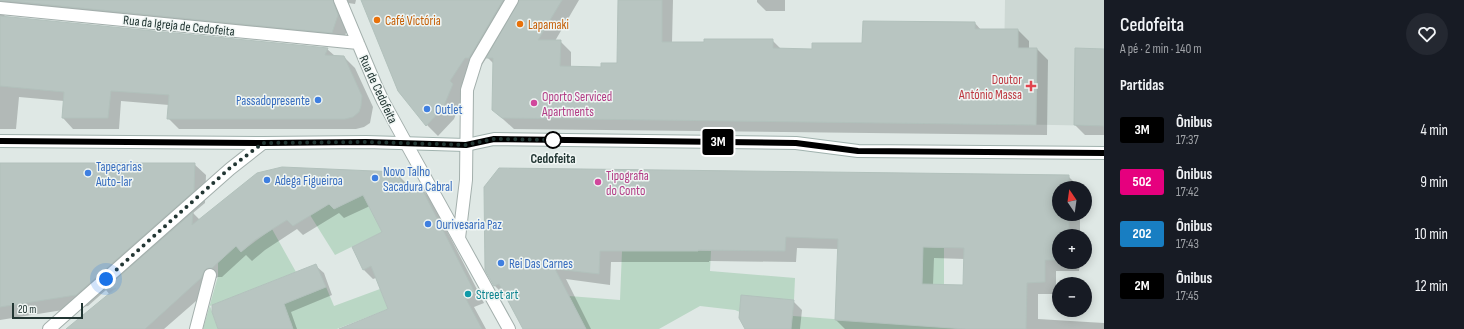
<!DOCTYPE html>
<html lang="pt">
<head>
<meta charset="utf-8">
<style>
  body { margin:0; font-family:"Sofia Sans Condensed",sans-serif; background:#242831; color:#f1f3f6; height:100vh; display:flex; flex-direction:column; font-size:15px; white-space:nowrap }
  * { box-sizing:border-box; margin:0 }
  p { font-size:13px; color:#9ea1a6 }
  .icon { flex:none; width:22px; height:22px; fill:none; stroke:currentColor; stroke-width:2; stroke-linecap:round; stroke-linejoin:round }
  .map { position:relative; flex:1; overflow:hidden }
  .panel { display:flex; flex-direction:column; background:#171b24; width:360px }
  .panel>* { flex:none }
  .badge { padding:0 8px; border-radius:3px; font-size:14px; line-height:26px }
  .needle { width:26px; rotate:347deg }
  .fabs { position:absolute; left:1052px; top:181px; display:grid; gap:8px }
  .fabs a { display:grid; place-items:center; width:40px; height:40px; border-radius:50%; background:#171b24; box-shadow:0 2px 10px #0003; font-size:20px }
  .scale { position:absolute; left:12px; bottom:10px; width:71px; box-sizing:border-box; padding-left:4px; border:2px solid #223633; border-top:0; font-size:11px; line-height:14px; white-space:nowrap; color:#223633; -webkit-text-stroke:3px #eff5f3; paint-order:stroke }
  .you { position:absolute; width:20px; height:20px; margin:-10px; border:3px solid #fff; border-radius:50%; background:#1a73e8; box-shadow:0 0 0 6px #1a73e833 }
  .map>.badge { position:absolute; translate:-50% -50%; box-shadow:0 0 0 2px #fff }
  h2 { padding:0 16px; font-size:15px; line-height:36px }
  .round { display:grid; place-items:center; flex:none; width:42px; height:42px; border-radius:21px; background:#242831 }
  .head { display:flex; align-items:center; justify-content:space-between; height:68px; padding:0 16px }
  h1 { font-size:19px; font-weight:600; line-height:30px }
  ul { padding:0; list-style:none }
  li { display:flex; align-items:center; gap:12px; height:52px; padding:0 16px }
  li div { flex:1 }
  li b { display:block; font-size:15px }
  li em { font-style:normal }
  li .badge { min-width:44px; font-weight:700; text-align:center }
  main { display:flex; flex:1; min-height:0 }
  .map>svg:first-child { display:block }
  .built { fill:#cdd8d4 }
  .green { fill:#bad7c5 }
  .shadow { fill:#0003; fill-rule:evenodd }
  .building { fill:#b8c5c1; stroke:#b2c1bc; fill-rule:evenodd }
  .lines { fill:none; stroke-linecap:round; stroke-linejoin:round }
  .minor-casing { stroke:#a3afac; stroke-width:14 }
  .secondary-casing { stroke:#a0b2ae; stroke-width:14 }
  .minor { stroke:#fff; stroke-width:12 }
  .secondary { stroke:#fff; stroke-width:12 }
  .line-casing { stroke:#fff; stroke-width:9 }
  .line { stroke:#000; stroke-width:6 }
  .walk { stroke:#223633; stroke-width:4; stroke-dasharray:0 7.2 }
  .food-dot { fill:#e8710a; stroke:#eff5f3; stroke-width:1.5 }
  .health-dot { fill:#e0444e; stroke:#eff5f3; stroke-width:1.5 }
  .shop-dot { fill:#3f7fe0; stroke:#eff5f3; stroke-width:1.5 }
  .hotel-dot { fill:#d1479c; stroke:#eff5f3; stroke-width:1.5 }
  .stop-dot { fill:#fff; stroke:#000; stroke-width:2 }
  .culture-dot { fill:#0f9aa8; stroke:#eff5f3; stroke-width:1.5 }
  .labels { text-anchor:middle; stroke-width:3; stroke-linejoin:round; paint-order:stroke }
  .food-label { font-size:13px; fill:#c56008; stroke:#eff5f3; text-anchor:start }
  .street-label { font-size:13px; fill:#223633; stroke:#eff5f3 }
  .health-label { font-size:13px; fill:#be3a42; stroke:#eff5f3; text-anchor:end }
  .hotel-label { font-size:13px; fill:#b23c85; stroke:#eff5f3; text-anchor:start }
  .shop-label { font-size:13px; fill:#366cbe; stroke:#eff5f3; text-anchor:start }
  .stop-label { font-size:13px; font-weight:bold; fill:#223633; stroke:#eff5f3 }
  .culture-label { font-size:13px; fill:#0d838f; stroke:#eff5f3; text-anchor:start }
</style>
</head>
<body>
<main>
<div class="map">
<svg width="1104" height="329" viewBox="0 0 1104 329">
  <rect width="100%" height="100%" fill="#dfe8e5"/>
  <!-- built -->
  <path class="built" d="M1005,0H1104V126L1003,124Z"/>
  <!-- green -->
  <path class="green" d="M363,195L382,232L335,255L310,215L329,204L334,209Z
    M272,229L296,272L210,306L218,329H203L218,276V253L232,240L241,252Z
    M923,247L944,248V285L922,284Z
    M644,250L711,251L710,271L795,278L794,300L740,312L735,310L700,306L659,329H586L569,296L620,300L622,251Z
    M302,283L307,295L326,287L334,306L380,289L388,309L337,329H293L291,322L219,329Z
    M780,315L966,329H787Z"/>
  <!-- shadow -->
  <path class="shadow" d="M0,0H356L355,4L348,3L343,10L348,26L343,43L5,14L4,17L327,49L335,56L344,57L355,68L373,107L370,123L364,127L356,129H179L168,118L169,105L121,101L119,129H73L63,118L64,101L19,97L16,129H0Z
    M362,0H579L555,41H560L571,52V67L602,68L618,64L619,0H673L672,43H705L772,40L781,49L812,50L863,44L975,23L981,30H1018L1029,41V49H1037L1048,60L1047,135L514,129L493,110L494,64L487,57L480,68H475L460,92L463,96L454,119L438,136L427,125L398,91Z
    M757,0H785V11H766L757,2Z
    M1104,50V135H1085L1075,125Z
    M0,164H194L206,175L205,203L193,213L200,220L396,173L406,183L411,192L421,188L430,198L484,303L474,307L486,329H393L389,309L376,278L373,279L363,269L384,232L370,206L344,218L339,213L303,235L297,229L265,250L252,261L246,255L222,277H218L214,279L211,288L164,329H68L110,295L106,290L88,306L0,320Z
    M1068,176L1080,188H1059V214H1080V236H1059V262H1080L1079,271H1056V294H1038V319L1104,323V329H845L836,320L839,249L797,248L796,262L709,261V262H611L610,285L566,279L591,329H524L506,297L494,285L485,188ZM934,258L965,259L964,286L933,285Z
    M316,266L324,273L332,295L291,312L297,329H219Z
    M793,301L802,310L800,329H747Z"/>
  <!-- building -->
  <path class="building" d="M0,0H333L338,15L332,33Z
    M361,0H503L469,58H465L450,81L453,84L443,108L426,126L398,91Z
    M519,0H562L538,40H561L560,66L601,67V63H617L618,0H662V42H704V39H773V48L812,49V43H862L863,21L975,22V29H1018V48H1037L1036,125L502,118L492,110L493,58H486Z
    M0,16L328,48L325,55L344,56L362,96L361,106L359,112L353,117L345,119H167L169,95L111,91L108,118H62L64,92L0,86Z
    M1075,48L1104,49V126L1074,125Z
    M0,163H195L194,191L76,295L0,307Z
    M282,167L397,172L407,193L421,187L475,293L465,297L482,329H339L388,309L371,266L363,270L352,247L382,232L363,195L334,209L329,204L293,226L287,220L255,240L241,252L236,246L212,268H208L205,270L201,278L145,329H66L116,288L104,290L193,212L192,225L257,173Z
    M499,168L1069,175V188H1059V214H1069V236H1059V260H1045V282L1027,283L1026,329H966L835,320L838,239L786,237L785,251L698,250V251H600L599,274L555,269L586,329H523L499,284L494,286L485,270L484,187ZM923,247L964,248L963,285L922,284Z
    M316,264L326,287L284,304L293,329H218L212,312V305Z
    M741,295L794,300L791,329H745L739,318Z"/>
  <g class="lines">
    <defs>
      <path id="minor" d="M340,0L376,86L383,101L406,143L509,329
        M0,8L358,43
        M459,238L466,180L467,90L476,61L512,0
        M49,329L230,169L263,143
        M196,329L210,275"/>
      <path id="secondary" d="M0,141L263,143L366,142L466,145L494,139L796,143L858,151L1104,153"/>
    </defs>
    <!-- minor casing -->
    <use href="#minor" class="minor-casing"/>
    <!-- secondary casing -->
    <use href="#secondary" class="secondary-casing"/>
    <!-- minor -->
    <use href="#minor" class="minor"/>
    <!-- secondary -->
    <use href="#secondary" class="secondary"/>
  </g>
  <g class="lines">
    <defs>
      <path id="line" d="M0,141L263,143L366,142L466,145L494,139L796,143L858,151L1104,153"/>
    </defs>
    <!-- line casing -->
    <use href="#line" class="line-casing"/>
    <!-- line -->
    <use href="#line" class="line"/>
    <!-- walk -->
    <path class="walk" d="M106,279L230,168L263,143L366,142L466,145L494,139L558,140H553"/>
  </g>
  <!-- markers -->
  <g class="food-dot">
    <circle cx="377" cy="20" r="4"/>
    <circle cx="520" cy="24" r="4"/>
  </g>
  <path class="health-dot" d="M1029 80h4v4h4v4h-4v4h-4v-4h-4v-4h4z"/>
  <g class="shop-dot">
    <circle cx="318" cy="100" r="4"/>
    <circle cx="427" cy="109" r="4"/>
    <circle cx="88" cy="173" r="4"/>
    <circle cx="375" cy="178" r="4"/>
    <circle cx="267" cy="180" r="4"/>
    <circle cx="428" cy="224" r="4"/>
    <circle cx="501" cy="263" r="4"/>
  </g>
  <g class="hotel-dot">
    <circle cx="534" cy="103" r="4"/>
    <circle cx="598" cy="182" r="4"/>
  </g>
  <circle class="stop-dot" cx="553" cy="140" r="8"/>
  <circle class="culture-dot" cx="468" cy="294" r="4"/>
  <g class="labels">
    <!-- food labels -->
    <g class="food-label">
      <text x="385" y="25">Café Victória</text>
      <text x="528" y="29">Lapamaki</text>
    </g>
    <!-- street labels -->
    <g class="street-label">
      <text transform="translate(179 25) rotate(6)" y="5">Rua da Igreja de Cedofeita</text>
      <text transform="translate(379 89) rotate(65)" y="5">Rua de Cedofeita</text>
    </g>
    <!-- health labels -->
    <g class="health-label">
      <text x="1022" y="84">Doutor<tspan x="1022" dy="15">António Massa</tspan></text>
    </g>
    <!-- hotel labels -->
    <g class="hotel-label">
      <text x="542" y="101">Oporto Serviced<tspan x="542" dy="15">Apartments</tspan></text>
      <text x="606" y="180">Tipografia<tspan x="606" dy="15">do Conto</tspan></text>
    </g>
    <!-- shop labels -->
    <g class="shop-label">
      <text x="310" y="105" text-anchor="end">Passadopresente</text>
      <text x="435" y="114">Outlet</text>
      <text x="96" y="171">Tapeçarias<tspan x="96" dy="15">Auto-lar</tspan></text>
      <text x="383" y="176">Novo Talho<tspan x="383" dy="15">Sacadura Cabral</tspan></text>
      <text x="275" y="185">Adega Figueiroa</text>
      <text x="436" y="229">Ourivesaria Paz</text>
      <text x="509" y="268">Rei Das Carnes</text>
    </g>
    <!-- stop labels -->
    <g class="stop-label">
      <text x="553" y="163">Cedofeita</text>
    </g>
    <!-- culture labels -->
    <g class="culture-label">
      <text x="476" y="299">Street art</text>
    </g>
  </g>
</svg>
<div class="fabs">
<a><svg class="needle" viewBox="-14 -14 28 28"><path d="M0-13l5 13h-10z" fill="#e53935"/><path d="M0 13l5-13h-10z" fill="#9ea1a6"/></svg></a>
<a>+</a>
<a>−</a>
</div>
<div class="scale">20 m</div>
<div class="you" style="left:106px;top:279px"></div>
<b class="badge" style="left:718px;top:142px;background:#000;color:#fff">3M</b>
</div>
<section class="panel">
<div class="head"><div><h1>Cedofeita</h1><p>A pé · 2 min · 140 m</p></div><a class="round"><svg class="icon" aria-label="heart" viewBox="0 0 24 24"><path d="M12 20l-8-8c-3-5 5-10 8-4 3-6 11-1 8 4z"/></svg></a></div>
<h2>Partidas</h2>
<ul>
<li><span class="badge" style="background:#000;color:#fff">3M</span><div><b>Ônibus</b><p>17:37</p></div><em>4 min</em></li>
<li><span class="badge" style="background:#e6007e;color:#fff">502</span><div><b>Ônibus</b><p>17:42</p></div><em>9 min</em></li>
<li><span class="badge" style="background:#187ec2;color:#fff">202</span><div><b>Ônibus</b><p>17:43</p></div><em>10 min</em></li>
<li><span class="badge" style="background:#000;color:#fff">2M</span><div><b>Ônibus</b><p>17:45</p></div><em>12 min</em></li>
</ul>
</section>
</main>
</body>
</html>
